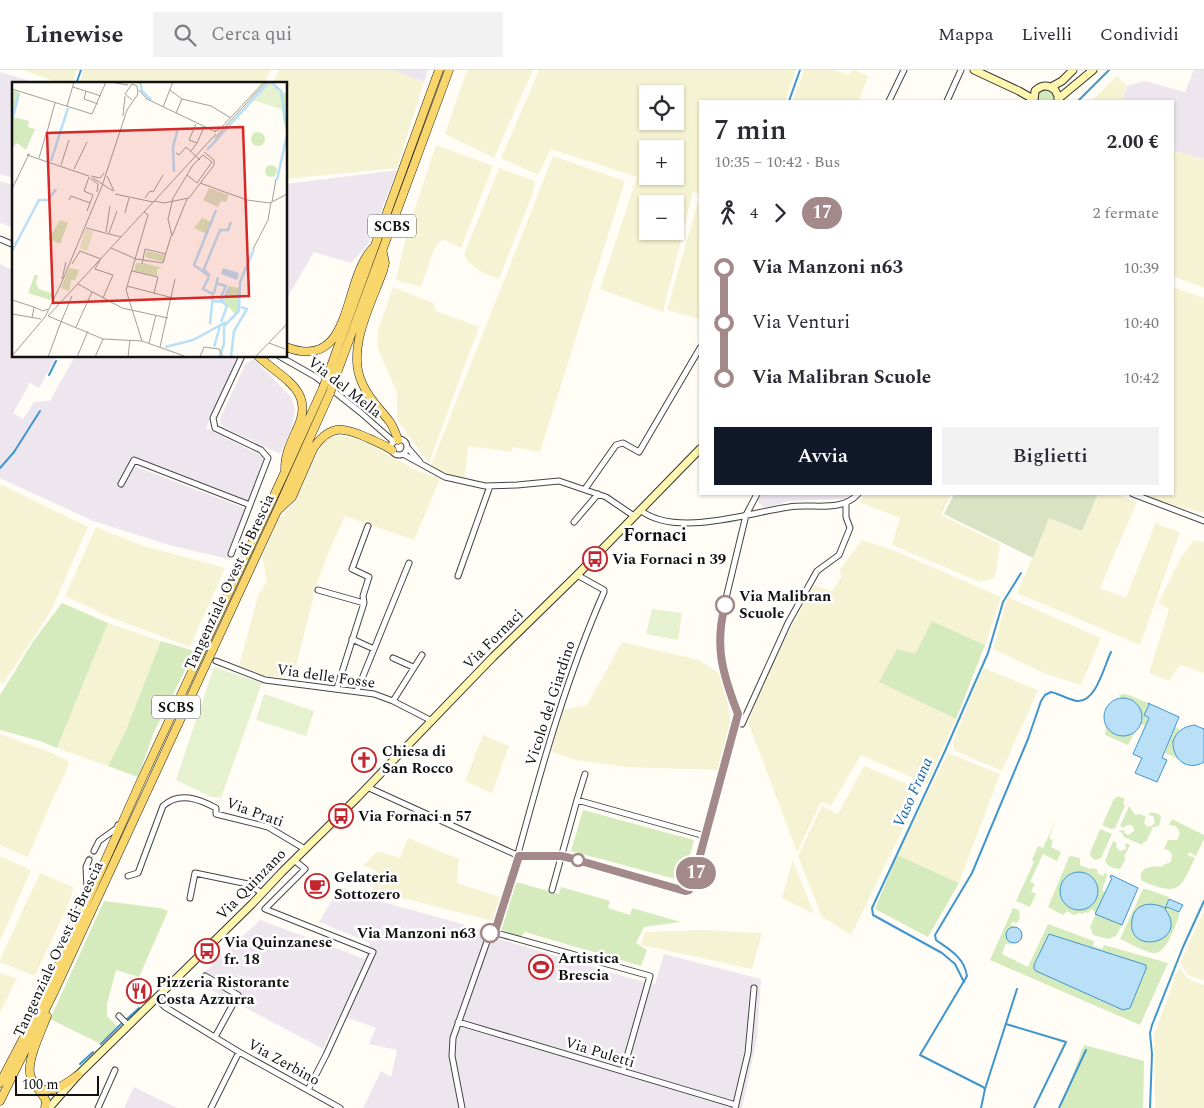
<!DOCTYPE html>
<html lang="it">
<head>
<meta charset="utf-8">
<style>
  body { margin:0; font-family:Spectral,serif; background:#f2f2f3; color:#2b2b33; height:100vh; display:flex; flex-direction:column; font-size:19px; white-space:nowrap }
  * { box-sizing:border-box; margin:0 }
  p { font-size:16px; color:#7c7c81 }
  .icon { flex:none; width:28px; height:28px; fill:none; stroke:currentColor; stroke-width:2; stroke-linecap:round; stroke-linejoin:round }
  .map { position:relative; flex:1; overflow:hidden }
  .details { position:absolute; left:699px; top:30px; width:475px; height:395px; display:flex; flex-direction:column; background:#fff; border-radius:0px; box-shadow:0 1px 4px #0004 }
  .details>* { flex:none }
  .badge { padding:0 10px; border-radius:16px; font-size:18px; line-height:32px }
  .tools { position:absolute; left:639px; top:15px; display:grid; gap:10px }
  .tools a { display:grid; place-items:center; width:45px; height:45px; border-radius:0px; background:#fff; box-shadow:0 1px 4px #0004; font-size:25px }
  .scale { position:absolute; left:15px; bottom:12px; width:84px; box-sizing:border-box; padding-left:5px; border:2px solid #111; border-top:0; font-size:14px; line-height:18px; white-space:nowrap; color:#111; -webkit-text-stroke:4px #fff; paint-order:stroke }
  .map>.badge { position:absolute; translate:-50% -50%; box-shadow:0 0 0 2px #fff }
  .legs { display:flex; align-items:center; gap:8px; height:55px; padding:0 15px; font-size:16px }
  .legs p { margin-inline-start:auto }
  .head { display:flex; align-items:center; justify-content:space-between; height:85px; padding:0 15px }
  h1 { font-size:28px; font-weight:600; line-height:38px }
  .button { display:flex; gap:10px; margin-top:auto; padding:10px 15px }
  .button a { flex:1; height:58px; border-radius:0px; background:#111827; color:#fff; font-size:20px; font-weight:600; line-height:58px; text-align:center }
  .button a+a { background:#f2f2f3; color:#2b2b33 }
  ul { padding:0 15px; list-style:none }
  li { display:flex; align-items:center; gap:18px; height:55px; font-size:19px }
  li i { display:grid; place-items:center; width:8px; height:100%; margin:0 6px; background:currentColor }
  li i::after { content:''; width:12px; height:12px; margin:-6px; border:4px solid; border-radius:50%; background:#fff }
  li p { margin-inline-start:auto }
  li:first-child i { background:linear-gradient(#0000 50%,currentColor 0) }
  li:last-child i { background:linear-gradient(currentColor 50%,#0000 0) }
  header { display:flex; align-items:center; gap:30px; box-sizing:border-box; height:70px; padding:0 25px; background:#fff; border-bottom:1px solid #e1e1e2 }
  header strong { font-size:24px }
  nav { display:flex; gap:28px; margin-inline-start:auto; font-size:18px }
  .search { width:350px; height:45px; background:#f2f2f3; display:flex; align-items:center; gap:12px; box-sizing:border-box; padding:0 18px; border-radius:0px; color:#7c7c81; font-size:19px }
  .map>svg:first-child { display:block }
  .industrial { fill:#eee6ef }
  .farmland { fill:#f6f3d4; fill-rule:evenodd }
  .green { fill:#d5ebbd }
  .cemetery { fill:#d9e3c4 }
  .pitch { fill:#e6f2cf }
  .water { fill:#b9e0f7; stroke:#3f96cf }
  .lines { fill:none; stroke-linecap:round; stroke-linejoin:round }
  .stream { stroke:#3f96cf; stroke-width:2 }
  .street-tunnel { stroke:#dbdad3; stroke-width:5; stroke-dasharray:5 2.5; stroke-linecap:butt }
  .street-casing { stroke:#444; stroke-width:7 }
  .secondary-casing { stroke:#333; stroke-width:9 }
  .primary-casing { stroke:#222; stroke-width:9 }
  .street { stroke:#fff; stroke-width:5 }
  .secondary { stroke:#fff6b0; stroke-width:7 }
  .primary { stroke:#f9d66b; stroke-width:8 }
  .primary-bridge-casing { stroke:#222; stroke-width:9; stroke-linecap:butt }
  .primary-bridge { stroke:#f9d66b; stroke-width:8 }
  .line-1-casing { stroke:#fff; stroke-width:11 }
  .line-1 { stroke:#a38989; stroke-width:8 }
  .stop-1-dot { fill:#fff; stroke:#a38989; stroke-width:2.5 }
  .labels { text-anchor:middle; stroke-width:5; stroke-linejoin:round; paint-order:stroke }
  .shield { fill:#fff; stroke:#585858; stroke-width:1 }
  .shield-label { font-size:14px; font-weight:bold; fill:#111 }
  .street-label { font-size:15px; fill:#111; stroke:#fff }
  .poi-label { font-size:15px; font-weight:bold; fill:#111; stroke:#fff; text-anchor:start }
  .stop-label { font-size:15px; font-weight:bold; fill:#111; stroke:#fff; text-anchor:start }
  .water-label { font-size:16px; font-style:italic; fill:#1768a6; stroke:#fff }
  .quarter-label { font-size:18px; font-weight:bold; fill:#111; stroke:#fff }
  .inset-river { fill:none; stroke:#b9e0f7; stroke-width:2.5 }
  .inset-road { fill:none; stroke:#a09f9a; stroke-width:1 }
  .view { fill:#d62828; fill-opacity:0.15; stroke:#d62828; stroke-width:2.5 }
  .inset-edge { fill:none; stroke:#111; stroke-width:2.5 }
</style>
</head>
<body>
<header>
<strong>Linewise</strong>
<div class="search"><svg class="icon" aria-label="search" viewBox="0 0 24 24"><circle cx="10" cy="10" r="6"/><path d="M15 15l6 6"/></svg>Cerca qui</div>
<nav><a>Mappa</a><a>Livelli</a><a>Condividi</a></nav>
</header>
<div class="map">
<svg width="1204" height="1038" viewBox="0 0 1204 1038">
  <rect width="100%" height="100%" fill="#fffdf5"/>
  <!-- industrial -->
  <path class="industrial" d="M391,0H428L424,12Z
    M1194,0H1204V89L1173,81L1172,31H1122L1127,16L1145,11L1185,22Z
    M0,2L37,13L14,14V108L0,104Z
    M397,100L368,174L351,193L314,182L286,230V114Z
    M0,111L14,115V158L0,153Z
    M0,194L14,201V286H57L39,318L30,313L13,343L23,349L34,332L50,331L75,286H238L206,358L264,387L249,431L134,386L119,414L123,416L134,396L247,439L228,489L169,475L93,451L0,408Z
    M254,289L291,327L295,339L292,357L280,384L227,359L220,354L221,346L246,293Z
    M760,424H853L844,429L789,431L765,438L756,430Z
    M340,817L383,832L480,859L496,868L633,909L655,914L664,884L761,909L757,969L742,1038H363L381,1001L391,1007L397,980L369,974L376,958L340,945L323,979L195,911L260,850L365,889L370,873L319,852Z
    M134,1017L177,1038H124Z"/>
  <!-- farmland -->
  <path class="farmland" d="M23,0H77L72,14H61Z
    M84,0H271L264,14H79Z
    M279,0H391L424,12L397,98L286,109V14H272Z
    M467,0H533L494,88L445,64Z
    M539,0H796L785,31H700V124L693,122L663,242L600,219L637,107L551,79L538,105L501,88ZM648,24H675V51H648ZM648,79H675V106H648ZM648,134H675V161H648Z
    M804,0H835L848,5L853,0H855L868,6L859,31H793Z
    M1117,6L1127,16L1122,31H1091Z
    M436,75L493,96L461,178L442,169L434,180L421,217L396,210L407,162Z
    M1172,81L1204,89V218L1173,206Z
    M553,86L625,111L540,382L513,377L511,382L468,376L465,408L443,404L431,395Z
    M499,98L535,111L533,123L499,209L483,203L468,192L464,184Z
    M698,132L700,133V249L667,240Z
    M393,217L433,233L436,241L479,257L429,393L397,350V323L378,279V260Z
    M1173,217L1204,228V443L1158,431L1142,424H1172Z
    M341,366L349,367L365,372L416,400L440,409L414,470L345,446L328,484L316,517L293,608L263,606L239,596L258,526L267,511L262,486L278,451L295,431L322,373L331,367Z
    M0,414L88,457L51,541L3,614L0,612Z
    M864,424H951L941,445L1000,474L995,508L980,512L892,475L900,448L859,432Z
    M1098,424H1115L1137,432L1100,518L1126,528L1156,452L1159,455L1180,462L1140,575L1017,523L1049,448L1082,461Z
    M96,457L141,475L225,498L190,577L112,548L65,526Z
    M862,470L893,480L1001,527L985,575L932,551L915,584L880,612L956,649L927,714L861,685L831,736L821,732L797,782L748,652L778,579L784,571L814,515L832,521L841,507L840,499Z
    M1194,470L1204,472V603L1180,595L1169,611L1149,603L1169,539L1158,533L1181,487Z
    M1008,527L1101,568L1081,615L1046,604L993,579Z
    M108,553L161,571L126,660L108,696L57,678Z
    M622,572L691,588L699,590L719,603L728,634L731,654L718,700L625,697L576,690L551,682L562,640L587,635Z
    M983,598L1038,620L1002,701L953,680V672Z
    M0,664L47,681L67,690L69,695L49,737L28,787L0,775Z
    M483,665L509,676L492,723L465,711Z
    M948,683L1000,704L959,813L897,785Z
    M864,696L922,720L851,865L822,847L798,786L822,736L838,744Z
    M408,768L459,789L457,813L501,827L493,851L390,825L375,823L371,824L378,802L363,795L378,781L400,788Z
    M0,786L31,800L0,871Z
    M793,790L814,844L782,828Z
    M40,803L73,817L71,829L35,906L0,892V889Z
    M1204,841V910L1189,906L1180,893Z
    M702,860L762,863L752,899L641,875L645,862Z
    M1179,897L1188,909L1204,915V1038H1155L1154,965Z
    M0,903L17,908L0,943Z"/>
  <!-- green -->
  <path class="green" d="M1043,19L1051,21L1054,24V31H1037L1038,24Z
    M62,533L108,553L57,678L40,671L0,660V625L34,570Z
    M932,551L985,575L956,649L879,612L897,579L915,584Z
    M161,571L195,581L154,662L138,707L108,696L126,660Z
    M1124,624L1129,625L1148,633L1149,647L1145,656L1141,654L1142,648L1128,628H1120L1119,625Z
    M1106,654L1107,657L1133,663L1135,662L1128,675L1105,665Z
    M1175,657L1180,660C1172,669 1170,679 1178,689L1165,683Z
    M1118,726L1125,729L1123,733L1125,736L1115,758L1111,759L1102,755L1114,729Z
    M1129,736L1135,745L1140,744L1146,747L1144,753L1148,757L1152,756L1155,752L1153,746L1148,745L1151,742L1159,744L1161,748L1159,756L1153,757L1146,772L1144,771L1142,775L1124,767L1122,763L1118,761L1124,760L1125,763L1128,765L1134,761V758L1131,755H1127L1124,758L1120,756Z
    M583,740L694,770L683,811L571,781Z
    M1057,748L1049,768L1053,770L1051,777L1061,782L1057,791L1043,784L1030,812L1035,814L1031,821L1036,824L1030,837L1016,831L1034,792L1032,790L1038,776L1043,778Z
    M1172,749L1204,765V769L1196,786L1189,782L1188,785L1195,788C1180,819 1180,826 1144,812L1141,810C1139,796 1152,796 1162,797L1163,795L1171,792L1172,784L1168,780L1164,779L1168,770H1177L1180,763L1176,756L1169,755Z
    M1100,759L1112,764L1101,788L1095,790L1091,787L1090,783Z
    M1113,771L1117,773L1116,777L1120,781L1126,779L1125,773L1130,775L1124,787L1126,788L1120,799C1114,799 1107,796 1105,791Z
    M897,785L959,813L928,867L875,839Z
    M1071,786L1080,788V795L1090,799L1092,798L1098,800L1097,803L1103,806L1104,803L1107,804V806L1102,820L1105,822L1096,843L1092,839L1088,843L1084,842L1083,844L1079,843L1074,845L1067,841L1063,845L1048,837L1069,787Z
    M516,812L559,824L561,817L610,831L608,838L630,845L632,838L681,852L644,857L636,873L647,880L641,896L525,862L521,867L501,860Z
    M1143,819H1146L1169,827L1165,837L1180,843C1176,854 1167,885 1153,883C1142,881 1130,873 1120,869Z
    M104,831L160,838L168,841L139,907L116,900L107,934V946L117,956L101,974L50,949Z
    M1013,838L1019,840L1020,848L1017,853L1012,852L1011,855L1016,857L1009,871L1011,873V875L1006,873L1002,884L1028,897L1048,854L1094,871L1093,876L1102,879L1104,875L1168,893L1140,955L990,890Z
    M1096,844L1122,855L1116,866L1108,869L1093,865L1090,857Z
    M1084,975L1144,991L1143,1038H1060Z"/>
  <!-- cemetery -->
  <path class="cemetery" d="M954,424H1098L1082,461L1049,448L1033,488L944,444Z"/>
  <!-- pitch -->
  <path class="pitch" d="M652,539L682,543L678,570L646,564Z
    M214,597L262,613L221,728L211,727L176,710Z
    M264,624L314,641L306,666L256,650Z"/>
  <!-- water -->
  <path class="water" d="M1104 647a19 19 0 1 1 38 0a19 19 0 1 1-38 0Z
    M1148,633L1179,647L1162,688L1167,690L1157,712L1135,703L1142,688L1133,684L1149,648L1144,645L1149,635Z
    M1194,655L1204,659V692C1187,702 1172,689 1173,671C1177,661 1183,657 1194,655Z
    M1060 821a19 19 0 1 1 38 0a19 19 0 1 1-38 0Z
    M1111,805L1138,818L1122,855L1095,844L1112,808L1110,807Z
    M1169,829L1183,835L1179,842L1167,837L1165,839C1191,873 1126,887 1132,850C1134,833 1152,831 1165,838Z
    M1006 865a8 8 0 1 1 16 0a8 8 0 1 1-16 0Z
    M1049,864L1146,895V899L1130,938L1123,940L1036,901L1034,899V895Z"/>
  <g class="lines">
    <!-- stream -->
    <path class="stream" d="M76,14L81,0
      M789,31L800,0
      M1078,31L1109,0
      M49,305L56,291
      M0,398L14,382L40,341
      M964,912L955,894L942,883L873,845L872,838L945,681L988,583L1003,532L1021,503
      M127,949L139,938
      M1006,954L1066,972L1034,1038
      M101,974L121,954
      M80,994L93,982
      M985,1019L1017,919
      M981,1038L985,1019L983,1017L920,985L967,906C964,887 950,880 936,870L935,865L972,803L1028,669L1041,631L1045,625L1051,622C1060,624 1067,629 1077,631C1096,633 1104,596 1111,582
      M1059,1038L1086,980
      M1150,1038L1152,984L1150,963L1152,955L1183,877L1204,831"/>
    <!-- street-tunnel -->
    <path class="street-tunnel" d="M89,790L94,781"/>
    <defs>
      <path id="street" d="M889,31L904,0
        M947,31L961,0
        M0,169L14,175
        M279,286L316,307L360,342L394,372
        M391 377a8 8 0 1 1 16 0a8 8 0 1 1-16 0Z
        M407,377L420,392
        M403,384L445,407L485,416L517,415L559,411L606,427L634,446
        M121,414L134,390L250,435
        M585,419L616,375L623,373L639,382L700,278
        M1133,424L1204,451
        M640,440C676,468 747,443 789,437C812,433 841,443 858,424
        M574,452L598,424
        M231,484L268,388L261,380L215,358L213,348L242,286
        M458,506L490,416
        M318,520L364,533
        M352,569L374,579
        M393,588L413,597
        M216,591L265,610L374,624L393,631L432,651
        M337,618L364,533L363,526L369,507L352,499L368,456
        M357,621L409,493
        M393,631L422,585
        M739,646L728,618L721,592L719,573L720,553L746,445L757,424
        M742,654L788,553L817,501L839,485L850,458L846,447V433
        M367,717L519,786H561L570,788L685,821L689,820L693,815L738,644
        M577,730L585,704
        M94,781L99,771L117,758L118,755
        M294,790L305,799L265,839L373,882L326,985L308,1020
        M128,806L138,803L163,736C179,721 199,729 216,738V744L268,757L305,779
        M552,820L577,730L705,766
        M190,828L195,803L248,814L262,823
        M493,862L650,906L623,1001
        M62,879L87,819L86,797L89,790
        M205,906L238,925L215,967
        M156,929L165,937L239,982L340,1038
        M119,946L129,956
        M458,952L736,1035
        M98,1038L115,1000
        M211,1038L239,982
        M462,1038L452,986L453,968L490,863L496,858L517,792L519,780C543,692 567,606 604,522V520L577,505
        M735,1038L748,983L754,918"/>
      <path id="secondary" d="M974,0L1019,21L1033,29
        M1051,17L1062,11L1073,0
        M1058,29L1093,0
        M1034,31L1035,21C1041,15 1048,14 1055,20L1058,26V31
        M49,1038L78,1005L252,834L282,802L357,728L493,587L577,505L700,379"/>
      <path id="primary" d="M383,183L385,193L383,201C371,234 345,281 363,315C369,329 381,340 390,352C394,358 396,364 398,370
        M286,277C353,303 342,212 372,179
        M258,286C282,309 316,320 297,359C291,372 285,384 285,399
        M327,307L439,0
        M334,311L449,0
        M278,440L292,427L314,377C331,354 344,357 368,368C376,372 385,375 392,380
        M24,972L140,713L284,404L323,318
        M0,1013L24,967
        M39,1019C56,1023 65,1014 78,1005
        M0,1031L53,924L277,441L330,323
        M45,1038L46,1031C42,1022 34,1016 31,1007C25,993 42,960 47,946"/>
    </defs>
    <!-- street casing -->
    <use href="#street" class="street-casing"/>
    <!-- secondary casing -->
    <use href="#secondary" class="secondary-casing"/>
    <!-- primary casing -->
    <use href="#primary" class="primary-casing"/>
    <!-- street -->
    <use href="#street" class="street"/>
    <!-- secondary -->
    <use href="#secondary" class="secondary"/>
    <!-- primary -->
    <use href="#primary" class="primary"/>
    <defs>
      <path id="primary-bridge" d="M323,318L327,307
        M330,323L334,311"/>
    </defs>
    <!-- primary-bridge casing -->
    <use href="#primary-bridge" class="primary-bridge-casing"/>
    <!-- primary-bridge -->
    <use href="#primary-bridge" class="primary-bridge"/>
  </g>
  <g class="lines">
    <defs>
      <path id="line-1" d="M490,863L496,858L519,786H561L570,788L685,821L689,820L692,815L738,644C723,605 714,577 725,535"/>
    </defs>
    <!-- line-1 casing -->
    <use href="#line-1" class="line-1-casing"/>
    <!-- line-1 -->
    <use href="#line-1" class="line-1"/>
  </g>
  <!-- icons -->
  <defs>
    <symbol id="bus-ring" viewBox="-11 -11 22 22"><circle r="9.5" fill="#fff" stroke="#c4262e" stroke-width="1.5"/><path d="M-5-6H5V4H4V6H2V4H-2V6H-4V4H-5ZM-3.5-4V0h7V-4ZM-3.5 1.2v1.5H-2V1.2ZM2 1.2v1.5H3.5V1.2Z" fill="#c4262e"/></symbol>
    <symbol id="church-ring" viewBox="-11 -11 22 22"><circle r="9.5" fill="#fff" stroke="#c4262e" stroke-width="1.5"/><path d="M-1.2-6h2.4v3.5h3.3v2.4h-3.3V6h-2.4V-.1h-3.3v-2.4h3.3Z" fill="#c4262e"/></symbol>
    <symbol id="cafe-ring" viewBox="-11 -11 22 22"><circle r="9.5" fill="#fff" stroke="#c4262e" stroke-width="1.5"/><path d="M-5.5-4.5H6V0H3Q3 3.5 0 3.5H-2.5Q-5.5 3.5-5.5 0ZM3-3.2v2h1.7v-2ZM-6 4.5H4V6H-6Z" fill="#c4262e"/></symbol>
    <symbol id="stadium-ring" viewBox="-11 -11 22 22"><circle r="9.5" fill="#fff" stroke="#c4262e" stroke-width="1.5"/><path d="M0-5a6.5 5 0 1 0 0 10a6.5 5 0 1 0 0-10ZM-3.5-1.8h7v3.6h-7Z" fill="#c4262e"/></symbol>
    <symbol id="restaurant-ring" viewBox="-11 -11 22 22"><circle r="9.5" fill="#fff" stroke="#c4262e" stroke-width="1.5"/><path d="M-5-6h1v4h1v-4h1v4h1v-4h1v5L-1.5 .5V6h-2V.5L-5-1ZM5-6V6H3V1.5H1.5Q1.5-4 5-6Z" fill="#c4262e"/></symbol>
  </defs>
  <g fill-rule="evenodd">
    <use href="#bus-ring" x="581" y="475" width="28" height="28"/>
    <use href="#church-ring" x="350" y="676" width="28" height="28"/>
    <use href="#bus-ring" x="327" y="732" width="28" height="28"/>
    <use href="#cafe-ring" x="303" y="802" width="28" height="28"/>
    <use href="#bus-ring" x="193" y="867" width="28" height="28"/>
    <use href="#stadium-ring" x="527" y="883" width="28" height="28"/>
    <use href="#restaurant-ring" x="125" y="907" width="28" height="28"/>
  </g>
  <!-- markers -->
  <g class="stop-1-dot">
    <circle cx="725" cy="535" r="9"/>
    <circle cx="578" cy="790" r="6"/>
    <circle cx="490" cy="863" r="9"/>
  </g>
  <g class="labels">
    <!-- shield labels -->
    <g class="shield">
      <rect x="368" y="144.5" width="48" height="23" rx="4"/>
      <rect x="152" y="625.5" width="48" height="23" rx="4"/>
    </g>
    <g class="shield-label">
      <text x="392" y="161">SCBS</text>
      <text x="176" y="642">SCBS</text>
    </g>
    <!-- street labels -->
    <g class="street-label">
      <text transform="translate(345 317) rotate(38)" y="5">Via del Mella</text>
      <text transform="translate(229 512) rotate(-65)" y="5">Tangenziale Ovest di Brescia</text>
      <text transform="translate(493 569) rotate(-45)" y="5">Via Fornaci</text>
      <text transform="translate(326 606) rotate(8)" y="5">Via delle Fosse</text>
      <text transform="translate(550 633) rotate(-72)" y="5">Vicolo del Giardino</text>
      <text transform="translate(255 742) rotate(20)" y="5">Via Prati</text>
      <text transform="translate(251 814) rotate(-46)" y="5">Via Quinzano</text>
      <text transform="translate(58 879) rotate(-65)" y="5">Tangenziale Ovest di Brescia</text>
      <text transform="translate(600 982) rotate(17)" y="5">Via Puletti</text>
      <text transform="translate(284 992) rotate(29)" y="5">Via Zerbino</text>
    </g>
    <!-- poi labels -->
    <g class="poi-label">
      <text x="612" y="494">Via Fornaci n 39</text>
      <text x="382" y="686">Chiesa di<tspan x="382" dy="17">San Rocco</tspan></text>
      <text x="358" y="751">Via Fornaci n 57</text>
      <text x="334" y="812">Gelateria<tspan x="334" dy="17">Sottozero</tspan></text>
      <text x="224" y="877">Via Quinzanese<tspan x="224" dy="17">fr. 18</tspan></text>
      <text x="558" y="893">Artistica<tspan x="558" dy="17">Brescia</tspan></text>
      <text x="156" y="917">Pizzeria Ristorante<tspan x="156" dy="17">Costa Azzurra</tspan></text>
    </g>
    <!-- stop labels -->
    <g class="stop-label">
      <text x="739" y="531">Via Malibran<tspan x="739" dy="17">Scuole</tspan></text>
      <text x="476" y="868" text-anchor="end">Via Manzoni n63</text>
    </g>
    <!-- water labels -->
    <g class="water-label">
      <text transform="translate(912 722) rotate(-66)" y="6">Vaso Frana</text>
    </g>
    <!-- quarter labels -->
    <g class="quarter-label">
      <text x="655" y="471">Fornaci</text>
    </g>
  </g>
  <!-- overview -->
  <g transform="translate(12 12)">
    <rect width="275" height="275" fill="#fffdf5"/>
    <path d="M0,8L7,10L1,35L17,39L16,45L23,47L14,68L5,61L0,66ZM269,9L275,12V50L271,38ZM239 57a7 7 0 1 1 14 0a7 7 0 1 1-14 0ZM253 89a6 6 0 1 1 12 0a6 6 0 1 1-12 0ZM190,136L199,140L195,152L182,146ZM48,138L56,141L48,162L36,157ZM134,169L153,173L151,180L133,175ZM124,181H131L151,186L145,187V194L122,189ZM57,186L67,188L63,198H59L57,209L49,206ZM23,192L26,194L24,201L27,207L41,212L38,218L16,211ZM217,204L227,206L226,228L223,232L212,220Z" fill="#d5ebbd"/>
    <path d="M197,106L217,113L214,120L209,119L206,125L191,118Z" fill="#d9e3c4"/>
    <path d="M257,0L269,9L271,28L241,18ZM73,147L81,150L75,169L68,166Z" fill="#e6f2cf"/>
    <path d="M211,186L227,191L225,198L209,192Z" fill="#b9e0f7"/>
    <path class="inset-river" d="M128,0L130,9L139,18M259,0L269,9L275,49M0,39L7,11M195,68L257,0M39,79L56,26M162,90L161,65L166,46M265,98L275,53M0,169L27,118H36L44,107M197,194L182,183L204,128M198,194L192,187L208,148H216L219,140M197,195L191,207L201,212L198,242M204,201L214,204L208,217L215,224L209,240M202,211L206,195M201,219L210,220L218,205M153,265L181,258L214,240M202,265L208,244M207,275L212,262V244L227,229L228,200L242,167M219,275L222,249L235,227L229,225"/>
    <path class="inset-road" d="M98,0L116,3M61,5L89,14M0,7L80,32L94,0M127,8L135,17L204,50M158,8L170,17L164,31M74,9L72,17L86,22M170,17L199,24L219,36M55,24L62,0M151,25L161,0M111,34L113,14M203,49L208,47L252,0M35,50L43,21M203,56L254,0M185,61L192,45M179,69L185,61L177,58L184,42M164,71L167,73L174,65L188,78M18,72L15,73L77,94M27,76L34,52M49,83L57,58M62,87L75,60M79,94L88,96L92,91M95,94L102,109M78,96L86,102L85,110M81,96L101,109M188,101L235,118L258,121L275,112M0,107L16,74M103,112L141,120M133,116L138,109L141,110L151,93M57,118L59,114L78,121M142,119L152,121L177,116L202,83V78L192,70M260,120L264,97M75,129L81,113L72,109L77,95M113,131L117,116M74,146L109,155M94,150L98,124M97,151L105,129M160,154L156,137L161,116L175,93L179,86L181,83L191,73L200,80L185,101L175,93M160,154L175,117M99,166L124,177L151,181L159,154M241,167L256,138L259,120M88,178L83,187L101,193L91,216M60,182L68,169L89,177M130,182L133,167L154,172M120,189L146,195L142,211M50,197L54,180M66,202L110,226L156,236M115,204L161,216M0,218L22,225L20,236M22,225L31,229L36,227M0,232L29,237M36,234L204,52M36,234L91,257L130,259L175,275M49,240L60,214M64,245L80,210M130,259L114,208L136,133L132,130M137,261L144,233M257,261L273,267M148,265L163,197M0,274L33,235L49,202L90,104L115,28L126,12L125,4L120,2L113,12L120,18M36,275L49,240M65,275L76,249M83,275L91,257M116,275L118,258M188,275L192,265L207,267L211,275M243,275L275,242"/>
    <path class="view" d="M231,45L237,214L41,221L35,51Z"/>
    <rect width="275" height="275" class="inset-edge"/>
  </g>
</svg>
<div class="tools">
<a><svg class="icon" aria-label="locate" viewBox="0 0 24 24"><circle cx="12" cy="12" r="6"/><path d="M12 2v4M12 18v4M2 12h4M18 12h4"/></svg></a>
<a>+</a>
<a>−</a>
</div>
<div class="scale">100 m</div>
<b class="badge" style="left:696px;top:803px;background:#a38989;color:#fff">17</b>
<section class="details">
<div class="head"><div><h1>7 min</h1><p>10:35 – 10:42 · Bus</p></div><b>2.00 €</b></div>
<div class="legs"><svg class="icon" aria-label="walk" viewBox="0 0 24 24"><circle cx="13" cy="4" r="2"/><path d="M13 8l-2 6 4 7M11 14l-3 7M7 12l3-4h3l4 4"/></svg>4<svg class="icon" aria-label="forward" viewBox="0 0 24 24"><path d="M9 5l7 7-7 7"/></svg><b class="badge" style="background:#a38989;color:#fff">17</b><p>2 fermate</p></div>
<ul>
<li><i style="color:#a38989"></i><b>Via Manzoni n63</b><p>10:39</p></li>
<li><i style="color:#a38989"></i><span>Via Venturi</span><p>10:40</p></li>
<li><i style="color:#a38989"></i><b>Via Malibran Scuole</b><p>10:42</p></li>
</ul>
<div class="button"><a>Avvia</a><a>Biglietti</a></div>
</section>
</div>
</body>
</html>
